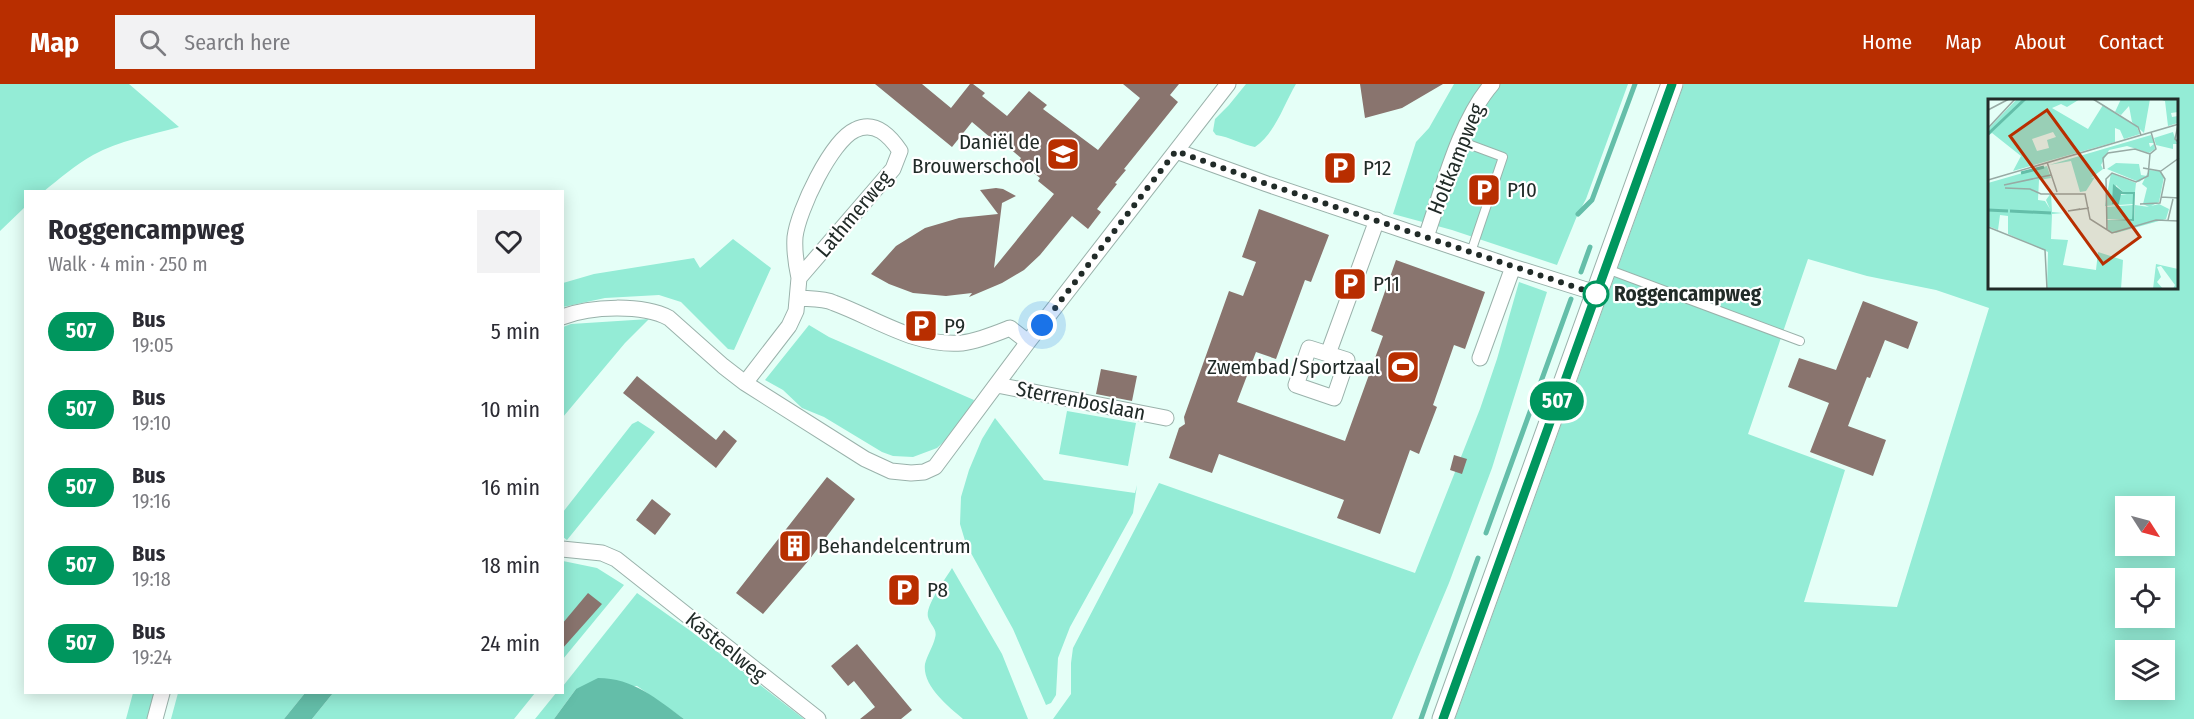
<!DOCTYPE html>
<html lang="en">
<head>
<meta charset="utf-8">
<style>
  body { margin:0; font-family:"Fira Sans Condensed",sans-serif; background:#f2f2f3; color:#2b2b33; height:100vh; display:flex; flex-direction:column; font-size:22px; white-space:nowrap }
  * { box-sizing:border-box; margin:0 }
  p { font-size:20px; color:#7c7c81 }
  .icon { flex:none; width:33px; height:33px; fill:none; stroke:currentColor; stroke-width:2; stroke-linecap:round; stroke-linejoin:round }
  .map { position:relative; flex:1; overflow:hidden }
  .panel { position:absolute; left:24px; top:106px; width:540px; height:504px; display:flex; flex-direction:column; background:#fff; border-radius:0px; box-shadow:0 3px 15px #0003 }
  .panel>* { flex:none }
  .badge { padding:0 12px; border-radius:20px; font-size:21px; line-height:39px }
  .needle { width:39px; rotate:126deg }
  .controls { position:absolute; left:2115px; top:412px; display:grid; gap:12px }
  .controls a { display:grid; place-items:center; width:60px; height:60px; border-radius:0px; background:#fff; box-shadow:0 3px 15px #0003; font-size:30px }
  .you { position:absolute; width:30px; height:30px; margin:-15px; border:4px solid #fff; border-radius:50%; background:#1a73e8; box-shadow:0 0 0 9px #1a73e833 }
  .map>.badge { position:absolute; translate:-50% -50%; box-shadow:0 0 0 3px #fff }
  .round { display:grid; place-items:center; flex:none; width:63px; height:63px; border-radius:0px; background:#f2f2f3 }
  .overview { display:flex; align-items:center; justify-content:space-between; height:102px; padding:0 24px }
  h1 { font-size:28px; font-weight:700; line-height:45px }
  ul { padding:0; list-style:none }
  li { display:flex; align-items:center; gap:18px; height:78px; padding:0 24px }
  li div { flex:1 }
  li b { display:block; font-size:22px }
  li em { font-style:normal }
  li .badge { min-width:66px; font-weight:700; text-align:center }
  header { display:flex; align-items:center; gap:36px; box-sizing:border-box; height:84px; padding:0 30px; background:#b82e00; color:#fff }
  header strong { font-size:28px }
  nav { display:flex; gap:33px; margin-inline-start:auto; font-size:21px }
  .search { width:420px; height:54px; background:#f2f2f3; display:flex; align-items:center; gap:15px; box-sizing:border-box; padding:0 21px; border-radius:0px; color:#7c7c81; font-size:22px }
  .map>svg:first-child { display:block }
  .green { fill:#94ecd6; fill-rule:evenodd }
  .water { fill:#64bea9 }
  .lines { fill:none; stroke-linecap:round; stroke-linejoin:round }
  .stream { stroke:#64bea9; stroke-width:5 }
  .building { fill:#89746e }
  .service-casing { stroke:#9ab2ab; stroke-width:10 }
  .minor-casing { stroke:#9ab2ab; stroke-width:17 }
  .secondary-casing { stroke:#9ab2ab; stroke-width:23 }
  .service { stroke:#fff; stroke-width:8 }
  .minor { stroke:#fff; stroke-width:15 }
  .secondary { stroke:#fff; stroke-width:21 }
  .line-casing { stroke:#fff; stroke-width:14 }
  .line { stroke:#00965e; stroke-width:9 }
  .walk { stroke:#212b28; stroke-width:6; stroke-dasharray:0 10.8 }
  .stop-dot { fill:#fff; stroke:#00965e; stroke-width:3 }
  .labels { text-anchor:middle; stroke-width:4.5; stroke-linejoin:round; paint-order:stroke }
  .poi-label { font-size:21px; fill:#212b28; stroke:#fff; text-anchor:start }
  .street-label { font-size:21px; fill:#212b28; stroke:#fff }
  .stop-label { font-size:21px; font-weight:bold; fill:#212b28; stroke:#fff; text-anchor:start }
  .inset-river { fill:none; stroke:#64bea9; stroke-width:3 }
  .inset-road { fill:none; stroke:#97aaa4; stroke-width:1.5 }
  .view { fill:#b82e00; fill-opacity:0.15; stroke:#b82e00; stroke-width:3 }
  .inset-edge { fill:none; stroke:#212b28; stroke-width:3 }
</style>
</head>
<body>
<header>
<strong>Map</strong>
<div class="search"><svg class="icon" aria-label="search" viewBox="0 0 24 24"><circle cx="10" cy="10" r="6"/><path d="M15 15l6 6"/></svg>Search here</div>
<nav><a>Home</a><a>Map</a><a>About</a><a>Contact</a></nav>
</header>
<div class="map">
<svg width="2194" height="635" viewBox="0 0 2194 635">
  <rect width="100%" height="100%" fill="#e5fff7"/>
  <!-- green -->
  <path class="green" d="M0,0H129L179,43C150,51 119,57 93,71C75,81 59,95 43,108H26L25,123L0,147Z
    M1246,0H1296C1284,20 1275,50 1255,63C1241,60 1230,53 1216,51L1213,47L1215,35L1229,21Z
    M1454,0H1628L1586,115L1577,132L1557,181L1452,146L1393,130L1416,58L1429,44Z
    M1684,0H2194V635H1455ZM1990,16H2178V204H1990ZM1808,175L1867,192L1936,206L1989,224L1897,523L1804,518L1845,386L1748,350ZM2126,423H2164V462H2126ZM2126,495H2164V534H2126ZM2126,567H2164V606H2126Z
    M733,155L771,184L734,266L728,265L681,218L659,211L605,214L563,223V199L594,190L694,174L700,184Z
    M1519,198L1547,208L1492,384L1449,499L1392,635H1053L1071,610V579L1073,564L1159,399L1415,489L1480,325L1497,275Z
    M649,235L625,259L563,333V243L571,240Z
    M809,241L829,253L974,316L972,321L953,349L937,364L913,373L893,372L882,368L824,333L802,324L783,306L765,296Z
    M1067,327L1136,339L1128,382L1059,370Z
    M995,334L1044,396L1135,409L1137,401L1133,429L1070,543L1058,574L1056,611L1051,619L1046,621L1013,545L966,460L960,440L961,413L969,386L982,355Z
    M638,337L655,348L567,456L563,453V428L632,340Z
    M563,477L597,484L624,501L563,575Z
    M952,484L1002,570L1028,635H963C948,622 922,602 925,580C927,571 933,563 935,554C938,545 930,541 928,533C925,522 946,494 952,484Z
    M637,509L692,548L804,635H684L637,602L576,605L554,635H535L556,609H562L563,602Z
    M133,609H156L149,635H126Z
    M178,609H305L284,635H171Z
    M333,609H535L514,635H312Z"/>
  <!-- water -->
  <path class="water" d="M598,594C633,594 657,615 684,635H554L576,605Z
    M305,609H333L312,635H284Z"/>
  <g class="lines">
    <!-- stream -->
    <path class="stream" d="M1578,130L1592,116L1635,0
      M1581,188L1590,163
      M1486,449L1571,215
      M1421,635L1478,474"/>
  </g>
  <!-- building -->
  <path class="building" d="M875,0H922L951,24L970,0H973L985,9L982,12L1007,32L1029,7L1047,21L1043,25L1098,66L1140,14L1123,0H1179L1170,11L1178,18L1124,85L1126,86L1115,99L1117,100L1097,125L1101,128L1088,145L1072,132L1040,171L1024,186L1002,199L969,213L972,209L946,212L913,209L889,200L871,190L896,162L925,144L959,134L998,130L980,106L996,104L1003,105L1016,112L1002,119L994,184L1054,110L1038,97L1040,94L1019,77L1021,74L1001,57L998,60L972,38L952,63Z
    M1360,0H1443L1402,24L1365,34Z
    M1259,125L1329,151L1311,198L1305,196L1276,275L1256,268L1237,318L1345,357L1383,252L1371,247L1396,176L1485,208L1465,265L1454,261L1433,321L1437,323L1419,370L1410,366L1380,450L1337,434L1344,416L1268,388L1219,370L1212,389L1169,374L1179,344L1185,340L1184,333L1229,207L1243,212L1256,178L1242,173Z
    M1863,217L1918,238L1908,265L1885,256L1870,294L1867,293L1848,342L1886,356L1873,392L1810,368L1829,319L1788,303L1799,274L1836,286Z
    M1101,285L1137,292L1132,317L1096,310Z
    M637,292L716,356L724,346L737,357L716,384L623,309Z
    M1454,371L1467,375L1462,390L1450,386Z
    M827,393L855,415L809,476L763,530L736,509Z
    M652,415L671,430L655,451L636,436Z
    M588,509L602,520L562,565V540Z
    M857,560L912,626L901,635H860L875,623L854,597L848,602L831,582Z"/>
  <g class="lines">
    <defs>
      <path id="service" d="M1460,57L1503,73L1471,168
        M1607,185L1800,257"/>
      <path id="minor" d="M1176,67L1267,100L1513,183L1596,209
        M1426,153C1443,105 1459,38 1492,0
        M798,214C809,215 824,214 834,219C875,234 916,263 962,259C978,257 995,250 1010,244L1028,258
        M562,233C591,222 642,220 669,234L723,282L745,299L865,375L891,387L911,389L924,388L935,383L1028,258L1228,0
        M1328,270L1347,276L1334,314L1296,301L1309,264L1328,270L1377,136
        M1480,274L1513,183
        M745,299L789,242L796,227L799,194L893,85L900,67C890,52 875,36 855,46C831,57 798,127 795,153C794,167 796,180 799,194
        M997,301L1166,334
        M562,465L602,469L616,475L818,635
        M155,635L162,609"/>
      <path id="secondary" d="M1443,635L1672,0"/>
    </defs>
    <!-- service casing -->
    <use href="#service" class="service-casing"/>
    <!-- minor casing -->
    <use href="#minor" class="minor-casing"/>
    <!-- secondary casing -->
    <use href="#secondary" class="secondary-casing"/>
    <!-- service -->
    <use href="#service" class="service"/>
    <!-- minor -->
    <use href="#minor" class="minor"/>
    <!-- secondary -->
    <use href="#secondary" class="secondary"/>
  </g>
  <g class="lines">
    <defs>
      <path id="line" d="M1443,635L1672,0"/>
    </defs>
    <!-- line casing -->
    <use href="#line" class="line-casing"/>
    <!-- line -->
    <use href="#line" class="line"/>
    <!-- walk -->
    <path class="walk" d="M1042,241L1176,67L1267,100L1596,210"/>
  </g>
  <!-- icons -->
  <defs>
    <symbol id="school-square" viewBox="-11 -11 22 22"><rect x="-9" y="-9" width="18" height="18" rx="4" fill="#b82e00" stroke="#fff"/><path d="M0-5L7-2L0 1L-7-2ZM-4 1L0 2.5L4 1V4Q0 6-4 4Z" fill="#fff"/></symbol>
    <symbol id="parking-square" viewBox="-11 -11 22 22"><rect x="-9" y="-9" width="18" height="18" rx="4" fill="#b82e00" stroke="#fff"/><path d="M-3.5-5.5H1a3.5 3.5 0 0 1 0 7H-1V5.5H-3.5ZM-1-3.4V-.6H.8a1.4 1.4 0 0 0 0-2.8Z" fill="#fff"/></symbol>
    <symbol id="stadium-square" viewBox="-11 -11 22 22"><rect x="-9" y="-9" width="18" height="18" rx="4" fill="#b82e00" stroke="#fff"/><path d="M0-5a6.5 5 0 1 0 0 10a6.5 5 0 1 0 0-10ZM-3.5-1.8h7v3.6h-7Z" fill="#fff"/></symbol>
    <symbol id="building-square" viewBox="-11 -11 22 22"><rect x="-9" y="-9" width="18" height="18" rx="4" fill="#b82e00" stroke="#fff"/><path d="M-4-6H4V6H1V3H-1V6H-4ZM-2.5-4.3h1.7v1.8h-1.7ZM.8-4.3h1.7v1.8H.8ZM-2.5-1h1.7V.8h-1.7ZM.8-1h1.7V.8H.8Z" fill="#fff"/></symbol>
  </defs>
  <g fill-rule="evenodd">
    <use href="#school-square" x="1044" y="51" width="38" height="38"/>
    <use href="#parking-square" x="1321" y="65" width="38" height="38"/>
    <use href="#parking-square" x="1465" y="87" width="38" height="38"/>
    <use href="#parking-square" x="1331" y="181" width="38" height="38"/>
    <use href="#parking-square" x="902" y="223" width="38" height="38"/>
    <use href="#stadium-square" x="1384" y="264" width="38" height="38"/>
    <use href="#building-square" x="776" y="443" width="38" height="38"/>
    <use href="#parking-square" x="885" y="487" width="38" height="38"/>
  </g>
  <!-- markers -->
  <circle class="stop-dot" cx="1596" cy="210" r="12"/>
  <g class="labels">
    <!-- poi labels -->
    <g class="poi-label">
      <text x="1040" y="65" text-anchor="end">Daniël de<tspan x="1040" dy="24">Brouwerschool</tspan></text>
      <text x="1363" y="91">P12</text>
      <text x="1507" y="113">P10</text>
      <text x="1373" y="207">P11</text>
      <text x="944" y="249">P9</text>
      <text x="1380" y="290" text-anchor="end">Zwembad/Sportzaal</text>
      <text x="818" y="469">Behandelcentrum</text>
      <text x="927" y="513">P8</text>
    </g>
    <!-- street labels -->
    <g class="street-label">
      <text transform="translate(1456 75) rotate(-68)" y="7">Holtkampweg</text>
      <text transform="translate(854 130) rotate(-50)" y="7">Lathmerweg</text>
      <text transform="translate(1081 317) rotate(11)" y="7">Sterrenboslaan</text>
      <text transform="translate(726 563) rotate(39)" y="7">Kasteelweg</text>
    </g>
    <!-- stop labels -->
    <g class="stop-label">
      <text x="1614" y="217">Roggencampweg</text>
    </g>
  </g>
  <!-- overview -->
  <g transform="translate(1988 15)">
    <rect width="190" height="190" fill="#e5fff7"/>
    <path d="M29,0H92L79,8L73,5L64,9L100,30L115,6L149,28L152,35L136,40L132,31L127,29V43L25,72L33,57L4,34L0,37V30ZM65,33L68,38L59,41L61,49L49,52L44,40ZM133,0H162L156,34L144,23L141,7L133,16L127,13ZM171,0H190V13L183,14L184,18L190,17V24L180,27L177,2ZM185,33L189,45H185V50L168,46L166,39ZM163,36L166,44H161L162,48L166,45L167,50L161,54L139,47L121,51L113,66L115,70L103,79L107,78L98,92L92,93L83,62L61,66ZM128,64L151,65L153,76L159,77L151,83L119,70ZM59,67L63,79L51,81L50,101L57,102L62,110L58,101L63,94L64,113L75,114L64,115L63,140L80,141L75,166L108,171L110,153L135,161L133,190H59L60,153L20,135V117L12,116L10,131L0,127V84ZM161,71L172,72L176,78L171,103L163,107L171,105L181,110L178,120L128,134L120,132L119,121L146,122L147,106L161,108L155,105L159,89L154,85ZM123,74L148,84L147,93H135L128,86L124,105H131L132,96L139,95H146L145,105L117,107ZM145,106L144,120H119L118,108ZM168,165L190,170V190H185L187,186L173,167L169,168L173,178L169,183L175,190H165Z" fill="#94ecd6" fill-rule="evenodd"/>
    <path d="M125,85L135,93H147L146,122L119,121L144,120L145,95H133L131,105H124Z" fill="#64bea9"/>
    <path class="inset-river" d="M0,35L37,0M33,74L56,68M0,111L20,112M22,112L63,114"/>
    <path class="inset-road" d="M105,0L150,28L153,36M0,11L21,0M190,26L187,40L191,44M0,29L27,0M59,63L69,93M116,70L115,59L120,54L147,50L162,55M173,72L191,59M0,81L191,25M16,86L63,76M17,89L42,90L53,95H97L102,120L124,134L168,121L191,122M173,98L191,99M152,105L172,104L177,80L172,72L155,69M92,110L80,112L101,109M180,121L185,100M0,128L57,151L59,190M119,131L118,80L124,74L148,83L160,77L162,55L168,50L163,33"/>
    <path class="view" d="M59,11L152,138L115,165L22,37Z"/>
    <rect width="190" height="190" class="inset-edge"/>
  </g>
</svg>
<div class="controls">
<a><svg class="needle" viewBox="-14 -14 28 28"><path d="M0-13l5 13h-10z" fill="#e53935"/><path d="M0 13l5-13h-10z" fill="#7c7c81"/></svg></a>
<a><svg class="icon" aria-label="locate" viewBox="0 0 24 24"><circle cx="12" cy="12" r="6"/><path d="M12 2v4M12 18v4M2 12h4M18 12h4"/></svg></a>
<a><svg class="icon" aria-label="layers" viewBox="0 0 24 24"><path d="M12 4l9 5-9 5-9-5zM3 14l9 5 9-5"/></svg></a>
</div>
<div class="you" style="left:1042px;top:241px"></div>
<b class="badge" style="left:1557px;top:317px;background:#00965e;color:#fff">507</b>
<section class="panel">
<div class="overview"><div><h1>Roggencampweg</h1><p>Walk · 4 min · 250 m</p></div><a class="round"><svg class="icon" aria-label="heart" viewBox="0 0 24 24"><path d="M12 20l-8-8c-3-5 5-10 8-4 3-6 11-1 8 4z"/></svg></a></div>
<ul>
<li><span class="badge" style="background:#00965e;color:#fff">507</span><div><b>Bus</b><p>19:05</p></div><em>5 min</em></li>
<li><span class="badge" style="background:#00965e;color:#fff">507</span><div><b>Bus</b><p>19:10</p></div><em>10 min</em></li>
<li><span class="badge" style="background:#00965e;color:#fff">507</span><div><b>Bus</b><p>19:16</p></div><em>16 min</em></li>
<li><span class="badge" style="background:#00965e;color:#fff">507</span><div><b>Bus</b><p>19:18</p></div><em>18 min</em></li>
<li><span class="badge" style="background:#00965e;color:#fff">507</span><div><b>Bus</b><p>19:24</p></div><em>24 min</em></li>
</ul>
</section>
</div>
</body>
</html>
